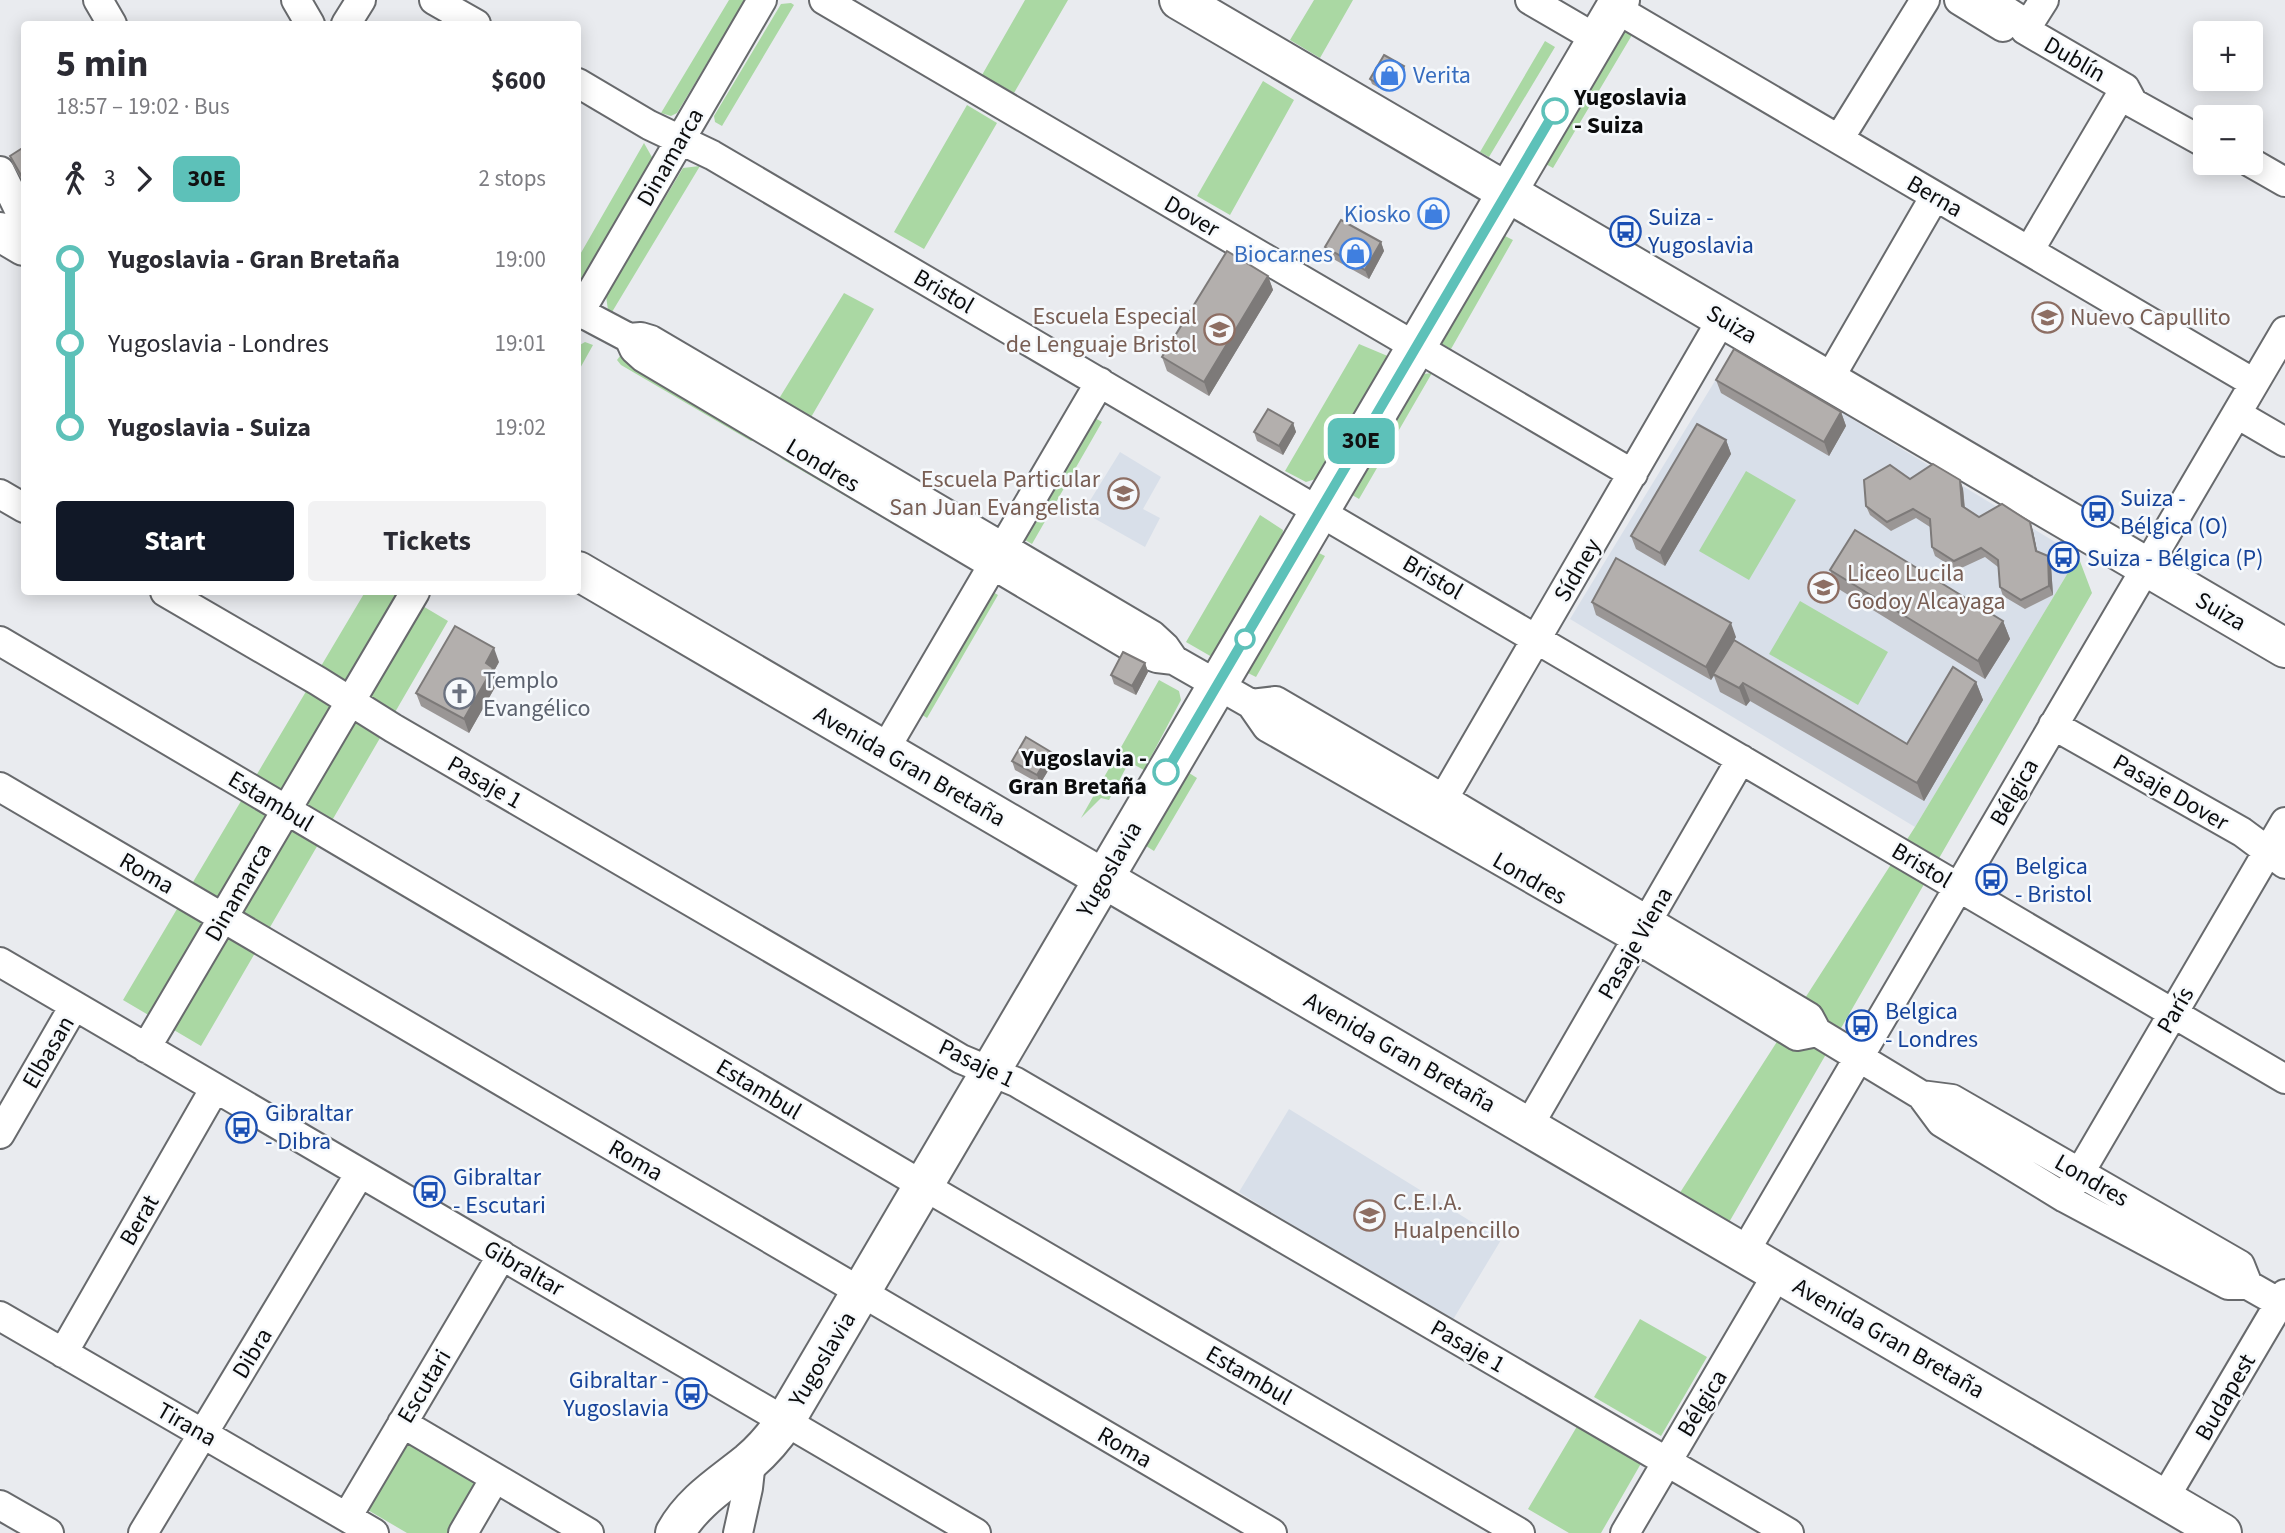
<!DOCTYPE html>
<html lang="en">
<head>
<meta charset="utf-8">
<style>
  body { margin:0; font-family:"Source Sans 3",sans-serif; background:#f2f2f3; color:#2b2b33; height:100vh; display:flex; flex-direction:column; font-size:26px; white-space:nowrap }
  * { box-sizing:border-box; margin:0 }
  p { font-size:23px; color:#7c7c81 }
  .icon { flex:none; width:38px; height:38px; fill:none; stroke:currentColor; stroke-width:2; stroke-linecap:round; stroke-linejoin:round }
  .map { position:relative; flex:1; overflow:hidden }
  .sheet { position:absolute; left:21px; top:21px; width:560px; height:574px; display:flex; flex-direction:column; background:#fff; border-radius:7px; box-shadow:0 4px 18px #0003 }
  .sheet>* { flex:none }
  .badge { padding:0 14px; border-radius:10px; font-size:24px; line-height:46px }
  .fabs { position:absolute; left:2193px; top:21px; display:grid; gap:14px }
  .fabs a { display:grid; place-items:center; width:70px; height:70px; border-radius:7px; background:#fff; box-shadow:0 4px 18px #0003; font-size:35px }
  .map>.badge { position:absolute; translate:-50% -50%; box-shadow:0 0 0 4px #fff }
  .legs { display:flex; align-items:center; gap:10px; height:77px; padding:0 35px; font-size:23px }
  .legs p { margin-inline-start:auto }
  .overview { display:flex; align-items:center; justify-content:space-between; height:119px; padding:0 35px }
  h1 { font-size:38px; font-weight:700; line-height:52px }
  .cta { display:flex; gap:14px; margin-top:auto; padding:14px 35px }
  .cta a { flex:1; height:80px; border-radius:7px; background:#111827; color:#fff; font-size:28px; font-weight:700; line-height:80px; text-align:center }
  .cta a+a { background:#f2f2f3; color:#2b2b33 }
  ul { padding:0 35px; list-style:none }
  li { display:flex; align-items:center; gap:24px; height:84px; font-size:26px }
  li i { display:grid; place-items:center; width:10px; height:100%; margin:0 9px; background:currentColor }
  li i::after { content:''; width:18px; height:18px; margin:-9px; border:5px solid; border-radius:50%; background:#fff }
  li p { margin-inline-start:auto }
  li:first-child i { background:linear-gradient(#0000 50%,currentColor 0) }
  li:last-child i { background:linear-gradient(currentColor 50%,#0000 0) }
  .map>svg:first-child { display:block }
  .built { fill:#d8dfe9 }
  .green { fill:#aad8a3 }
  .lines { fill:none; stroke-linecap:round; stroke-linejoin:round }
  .street-casing { stroke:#686a6d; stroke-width:32 }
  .secondary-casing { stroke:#686a6d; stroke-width:42 }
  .street { stroke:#fff; stroke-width:28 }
  .secondary { stroke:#fff; stroke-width:38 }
  .wall { fill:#9a9695 }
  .shaded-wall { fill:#7d7a79 }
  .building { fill:#b3afad; stroke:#7d7a79; stroke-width:2 }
  .line-1-casing { stroke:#fff; stroke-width:16 }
  .line-1 { stroke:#5dc1b9; stroke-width:10 }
  .stop-1-dot { fill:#fff; stroke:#5dc1b9; stroke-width:3.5 }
  .labels { text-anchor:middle; stroke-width:5; stroke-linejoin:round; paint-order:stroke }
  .street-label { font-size:24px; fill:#0b0c0d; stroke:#f6f9fc }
  .shop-label { font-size:24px; fill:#366cbe; stroke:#f6f9fc; text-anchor:end }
  .stop-label { font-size:24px; font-weight:bold; fill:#0b0c0d; stroke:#f6f9fc; text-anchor:start }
  .transit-label { font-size:24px; fill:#164399; stroke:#f6f9fc; text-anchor:start }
  .education-label { font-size:24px; fill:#785e54; stroke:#f6f9fc; text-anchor:start }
  .worship-label { font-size:24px; fill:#5b616d; stroke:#f6f9fc; text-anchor:start }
</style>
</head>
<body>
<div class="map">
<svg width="2285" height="1533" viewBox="0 0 2285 1533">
  <rect width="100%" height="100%" fill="#e9ebef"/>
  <!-- built -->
  <path class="built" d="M1735,348L2078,556L1915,827L1570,619Z
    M1120,452L1161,477L1143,509L1160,518L1145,547L1083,512Z
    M1289,1109L1501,1240L1451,1323L1239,1192Z"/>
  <!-- green -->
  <path class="green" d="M729,0H745L677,113L671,116L661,113Z
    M1025,0H1068L1014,93L982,75Z
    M1314,0H1353L1320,58L1290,40Z
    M791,3L794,5L722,126L715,122L714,116L781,4Z
    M1624,24L1635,30L1553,168L1542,162Z
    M1545,41L1555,47L1489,157L1480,152Z
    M1263,81L1294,100L1230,215L1197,196Z
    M967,105L997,123L924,249L894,232Z
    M644,143L653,159L578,287V258Z
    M700,166L609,317L606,296L683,168Z
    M1501,234L1513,240L1451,349L1440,343Z
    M844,293L874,309L803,431L772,410Z
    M585,342L593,345L578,372V346Z
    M1359,344L1390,357L1319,478L1306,482L1285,471Z
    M620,356H625L756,436L754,440L751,441L621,365L617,360Z
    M1432,373L1359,499L1347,492L1415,375Z
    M1071,404L1102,422L1032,544L1001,526Z
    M781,450L961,561L955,560L782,459L778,454Z
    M1746,471L1796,500L1749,580L1699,551Z
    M1260,515L1283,530L1282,538L1212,657L1186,642Z
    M1313,550L1325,556L1256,677L1244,671Z
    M2078,556L2092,593L1724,1231L1674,1202L1915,827Z
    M968,577L998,595L927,718L899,700Z
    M365,592H399L448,621L201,1046L123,1000Z
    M1800,601L1888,652L1858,705L1769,654Z
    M1159,680L1179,691L1181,700L1144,770L1129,762L1109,800L1101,798L1081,818Z
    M1186,771L1197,778L1154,851L1143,844Z
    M1640,1319L1707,1357L1661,1436L1594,1397Z
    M1579,1423L1643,1460L1601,1533H1569L1528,1509Z
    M404,1434L484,1482L454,1533H407L361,1506Z"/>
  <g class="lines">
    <defs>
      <path id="street" d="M98,0L112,24
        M296,0L310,24
        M434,0L476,24
        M824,0L1633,474
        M1530,0L1597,39
        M1959,0L2003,27
        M1989,0L2016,17L2025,30L2125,88L2133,103L2205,143
        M1615,8L2254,383
        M346,24L361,0
        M2025,30L2044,0
        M578,83L649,125L712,155L2285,1079
        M1839,139L1925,0
        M2250,162L2285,182
        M0,171L24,220
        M2029,251L2125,88
        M578,311L629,338L641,337L651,340L1152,635L1165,647L1174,660
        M578,315L762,0
        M629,338L634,349L644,358L1138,651L1157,658L1174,660L1251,704L1267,727L1637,939L1797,1036L1817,1032
        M1828,381L1935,196
        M2237,414L2285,442
        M0,494L24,508
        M165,592L318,681L393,728L946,1050L961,1059L1016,1082L1789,1533
        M0,641L924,1186L1520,1533
        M1251,704L1276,701L1444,799L1809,1017L1817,1032L1921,1095L1941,1122L2065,1198L2228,1285H2248L2285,1306
        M2053,725L2242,832L2285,864
        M884,751L1100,382
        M0,787L1272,1533
        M1434,815L1722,319
        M0,962L976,1533
        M146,1048L415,592
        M1921,1095L1952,1099L2240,1265L2248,1285
        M1528,1127L1741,759
        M0,1134L74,1006
        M2065,1198L2285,822
        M1744,1253L2285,331
        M0,1316L374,1533
        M63,1353L215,1088
        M402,1423L589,1533
        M2164,1499L2285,1294
        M0,1505L49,1533
        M347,1517L502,1255
        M143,1533L360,1173
        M463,1533L495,1478
        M738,1533L748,1488L751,1461
        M1625,1533L1778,1273"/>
      <path id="secondary" d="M1179,0L2285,648
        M0,232L24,246
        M578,571L2222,1533
        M675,1533C693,1501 722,1484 749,1462C763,1450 775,1436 785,1421L1620,0"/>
    </defs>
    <!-- street casing -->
    <use href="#street" class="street-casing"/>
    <!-- secondary casing -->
    <use href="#secondary" class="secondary-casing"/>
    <!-- street -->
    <use href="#street" class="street"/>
    <!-- secondary -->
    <use href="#secondary" class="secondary"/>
  </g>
  <!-- wall -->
  <path class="wall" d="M1404,66L1405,71L1396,87L1383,79L1379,88L1372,84L1370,79Z
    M24,147V184L13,165L10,156Z
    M1381,242L1384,251L1369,279L1328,256L1325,247Z
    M1268,276L1273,290L1209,396L1167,371L1162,357Z
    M1716,380L1841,412L1846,426L1829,456L1721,393Z
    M1293,423L1296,432L1283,455L1257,441L1254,432Z
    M1726,440L1731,454L1665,566L1636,549L1631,536Z
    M1910,479L1960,480L1963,489L1965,507L1979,517L2030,522L2033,531L2037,552L2048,556L2051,566L2053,595L2025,609L2003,596L2000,587L1998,567L1985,557L1957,570L1935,556L1932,547L1930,527L1916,518L1891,531L1870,515L1866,506Z
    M1830,570L2003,621L2010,639L1985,679L1837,588Z
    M1592,602L1736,637L1734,640L1907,744L1976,682L1983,700L1924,801L1750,701L1746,706L1720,692L1714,676L1711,680L1596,615Z
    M499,662L494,671L498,682L469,733L421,706L416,693Z
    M1145,663L1148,672L1136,695L1114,684L1111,675Z
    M1012,761H1054L1040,784L1015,770Z"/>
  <!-- shaded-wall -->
  <path class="shaded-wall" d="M1404,66L1405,71L1396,87L1394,82Z
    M1382,75L1383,79L1379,88L1377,83Z
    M1381,242L1384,251L1369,279L1365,270Z
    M1268,276L1273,290L1209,396L1204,382Z
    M1841,412L1846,426L1829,456L1824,442Z
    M1293,423L1296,432L1283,455L1279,446Z
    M1726,440L1731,454L1665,566L1660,553Z
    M1960,480L1963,489L1965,515L1962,506Z
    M2030,522L2033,531L2039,560L2036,551Z
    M2048,556L2051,566L2053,595L2049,586Z
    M2003,621L2010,639L1985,679L1978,661Z
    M1731,623L1736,637L1711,680L1706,667Z
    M494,648L499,662L494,671L498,682L469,733L464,719L486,663Z
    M1145,663L1148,672L1136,695L1132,686Z
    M1976,682L1983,700L1924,801L1917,783Z
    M1743,683L1750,701L1746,706L1739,688Z
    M1051,752L1054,761L1040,784L1037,775Z"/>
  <!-- building -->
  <path class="building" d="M1384,55L1404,66L1394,82L1382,75L1377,83L1370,79Z
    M24,147V175L22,177L10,156Z
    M1341,220L1381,242L1365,270L1325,247Z
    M1227,251L1268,276L1204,382L1162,357Z
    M1734,349L1841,412L1824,442L1716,380Z
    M1268,409L1293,423L1279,446L1254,432Z
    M1697,424L1726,440L1660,553L1631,536Z
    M1933,464L1960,480L1962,506L1979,517L2002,504L2030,522L2036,551L2048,556L2049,586L2021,600L2000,587L1998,560L1981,548L1954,561L1932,547L1930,519L1913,509L1887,522L1866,506L1864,480L1890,465L1910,479Z
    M1855,530L2003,621L1978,661L1830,570Z
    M1616,558L1731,623L1706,667L1592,602Z
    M455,626L494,648L486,663L493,668L464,719L416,693Z
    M1734,640L1907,744L1953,667L1976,682L1917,783L1743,683L1739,688L1713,674Z
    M1123,652L1145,663L1132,686L1111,675Z
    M1026,737L1051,752L1037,775L1012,761Z"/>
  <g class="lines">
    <defs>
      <path id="line-1" d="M1166,772L1555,111"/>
    </defs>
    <!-- line-1 casing -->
    <use href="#line-1" class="line-1-casing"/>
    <!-- line-1 -->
    <use href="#line-1" class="line-1"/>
  </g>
  <!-- icons -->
  <defs>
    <symbol id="shop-ring" viewBox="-11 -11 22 22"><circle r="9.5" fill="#f6f9fc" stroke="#3f7fe0" stroke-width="1.5"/><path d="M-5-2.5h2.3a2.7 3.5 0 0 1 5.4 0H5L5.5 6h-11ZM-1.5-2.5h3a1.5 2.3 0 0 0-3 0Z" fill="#3f7fe0"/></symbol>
    <symbol id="bus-ring" viewBox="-11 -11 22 22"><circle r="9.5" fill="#f6f9fc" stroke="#1a4fb4" stroke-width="1.5"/><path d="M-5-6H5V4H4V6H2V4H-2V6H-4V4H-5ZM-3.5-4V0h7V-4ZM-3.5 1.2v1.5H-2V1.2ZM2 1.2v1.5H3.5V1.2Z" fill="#1a4fb4"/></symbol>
    <symbol id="school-ring" viewBox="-11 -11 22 22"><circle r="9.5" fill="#f6f9fc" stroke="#8d6e63" stroke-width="1.5"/><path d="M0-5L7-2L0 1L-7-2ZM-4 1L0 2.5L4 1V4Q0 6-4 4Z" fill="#8d6e63"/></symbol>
    <symbol id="church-ring" viewBox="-11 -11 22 22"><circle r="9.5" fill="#f6f9fc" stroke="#6b7280" stroke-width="1.5"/><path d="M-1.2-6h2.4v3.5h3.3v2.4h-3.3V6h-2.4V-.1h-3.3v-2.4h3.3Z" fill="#6b7280"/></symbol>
  </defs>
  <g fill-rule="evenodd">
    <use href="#shop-ring" x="1372" y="58" width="35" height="35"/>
    <use href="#shop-ring" x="1416" y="196" width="35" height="35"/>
    <use href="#bus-ring" x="1608" y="214" width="35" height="35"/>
    <use href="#shop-ring" x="1338" y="236" width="35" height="35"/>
    <use href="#school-ring" x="2030" y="300" width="35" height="35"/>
    <use href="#school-ring" x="1202" y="312" width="35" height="35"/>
    <use href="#school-ring" x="1106" y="476" width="35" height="35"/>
    <use href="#bus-ring" x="2080" y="494" width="35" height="35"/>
    <use href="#bus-ring" x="2046" y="540" width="35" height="35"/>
    <use href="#school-ring" x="1806" y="570" width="35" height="35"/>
    <use href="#church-ring" x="442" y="676" width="35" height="35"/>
    <use href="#bus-ring" x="1974" y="862" width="35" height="35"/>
    <use href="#bus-ring" x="1844" y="1008" width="35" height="35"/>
    <use href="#bus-ring" x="224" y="1110" width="35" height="35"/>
    <use href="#bus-ring" x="412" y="1174" width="35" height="35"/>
    <use href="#school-ring" x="1352" y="1198" width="35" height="35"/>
    <use href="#bus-ring" x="674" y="1376" width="35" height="35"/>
  </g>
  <!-- markers -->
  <g class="stop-1-dot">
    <circle cx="1555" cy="111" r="12"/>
    <circle cx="1245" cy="639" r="9"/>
    <circle cx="1166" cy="772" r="12"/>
  </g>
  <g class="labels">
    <!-- street labels -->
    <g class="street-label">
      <text transform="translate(2075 59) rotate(30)" y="8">Dublín</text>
      <text transform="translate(670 157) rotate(-60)" y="8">Dinamarca</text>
      <text transform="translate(1935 196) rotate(30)" y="8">Berna</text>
      <text transform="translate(1192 216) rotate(30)" y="8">Dover</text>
      <text transform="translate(944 291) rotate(30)" y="8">Bristol</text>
      <text transform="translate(1732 324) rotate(30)" y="8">Suiza</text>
      <text transform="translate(823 465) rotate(31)" y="8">Londres</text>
      <text transform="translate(1577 570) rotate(-60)" y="8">Sídney</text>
      <text transform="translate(1433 577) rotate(30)" y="8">Bristol</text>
      <text transform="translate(2221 611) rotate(30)" y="8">Suiza</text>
      <text transform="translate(910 766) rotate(30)" y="8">Avenida Gran Bretaña</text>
      <text transform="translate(485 782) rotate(30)" y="8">Pasaje 1</text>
      <text transform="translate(2014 792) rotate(-60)" y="8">Bélgica</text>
      <text transform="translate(2171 792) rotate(30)" y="8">Pasaje Dover</text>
      <text transform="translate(271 801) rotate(31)" y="8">Estambul</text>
      <text transform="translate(1922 865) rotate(31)" y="8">Bristol</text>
      <text transform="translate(1109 869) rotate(-60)" y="8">Yugoslavia</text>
      <text transform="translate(147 873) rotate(30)" y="8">Roma</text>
      <text transform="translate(1530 878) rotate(30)" y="8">Londres</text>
      <text transform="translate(238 892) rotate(-60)" y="8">Dinamarca</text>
      <text transform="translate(1635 943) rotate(-60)" y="8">Pasaje Viena</text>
      <text transform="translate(2175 1010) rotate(-60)" y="8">París</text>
      <text transform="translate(48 1052) rotate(-60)" y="8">Elbasan</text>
      <text transform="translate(1400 1052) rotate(30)" y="8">Avenida Gran Bretaña</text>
      <text transform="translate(977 1063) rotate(26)" y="8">Pasaje 1</text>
      <text transform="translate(759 1089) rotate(31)" y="8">Estambul</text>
      <text transform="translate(636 1160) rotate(30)" y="8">Roma</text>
      <text transform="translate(2092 1180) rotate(30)" y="8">Londres</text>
      <text transform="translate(139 1220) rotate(-60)" y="8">Berat</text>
      <text transform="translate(524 1268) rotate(30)" y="8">Gibraltar</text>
      <text transform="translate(1889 1338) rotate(30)" y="8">Avenida Gran Bretaña</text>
      <text transform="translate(1468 1346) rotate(30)" y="8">Pasaje 1</text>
      <text transform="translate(252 1353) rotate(-59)" y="8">Dibra</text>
      <text transform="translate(822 1359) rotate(-59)" y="8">Yugoslavia</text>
      <text transform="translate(1249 1375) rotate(30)" y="8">Estambul</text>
      <text transform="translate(424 1386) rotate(-59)" y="8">Escutari</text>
      <text transform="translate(2225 1397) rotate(-60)" y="8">Budapest</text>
      <text transform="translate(1702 1403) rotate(-59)" y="8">Bélgica</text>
      <text transform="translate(187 1424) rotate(30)" y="8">Tirana</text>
      <text transform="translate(1125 1447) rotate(30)" y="8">Roma</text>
    </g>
    <!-- shop labels -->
    <g class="shop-label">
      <text x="1413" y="83" text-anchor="start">Verita</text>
      <text x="1411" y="222">Kiosko</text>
      <text x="1333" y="262">Biocarnes</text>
    </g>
    <!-- stop labels -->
    <g class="stop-label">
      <text x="1574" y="105">Yugoslavia<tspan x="1574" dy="28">- Suiza</tspan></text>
      <text x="1147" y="766" text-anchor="end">Yugoslavia -<tspan x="1147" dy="28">Gran Bretaña</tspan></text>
    </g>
    <!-- transit labels -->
    <g class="transit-label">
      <text x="1648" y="225">Suiza -<tspan x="1648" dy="28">Yugoslavia</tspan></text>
      <text x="2120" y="506">Suiza -<tspan x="2120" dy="28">Bélgica (O)</tspan></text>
      <text x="2087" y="566">Suiza - Bélgica (P)</text>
      <text x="2015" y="874">Belgica<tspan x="2015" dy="28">- Bristol</tspan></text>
      <text x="1885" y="1019">Belgica<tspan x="1885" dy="28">- Londres</tspan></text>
      <text x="265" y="1121">Gibraltar<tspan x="265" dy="28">- Dibra</tspan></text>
      <text x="453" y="1185">Gibraltar<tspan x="453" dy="28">- Escutari</tspan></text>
      <text x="669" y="1388" text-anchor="end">Gibraltar -<tspan x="669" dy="28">Yugoslavia</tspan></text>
    </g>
    <!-- education labels -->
    <g class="education-label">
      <text x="1197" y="324" text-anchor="end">Escuela Especial<tspan x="1197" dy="28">de Lenguaje Bristol</tspan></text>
      <text x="2070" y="325">Nuevo Capullito</text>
      <text x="1100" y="487" text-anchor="end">Escuela Particular<tspan x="1100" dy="28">San Juan Evangelista</tspan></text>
      <text x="1847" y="581">Liceo Lucila<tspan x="1847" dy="28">Godoy Alcayaga</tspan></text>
      <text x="1393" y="1210">C.E.I.A.<tspan x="1393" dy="28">Hualpencillo</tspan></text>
    </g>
    <!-- worship labels -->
    <g class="worship-label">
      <text x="483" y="688">Templo<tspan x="483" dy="28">Evangélico</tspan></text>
    </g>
  </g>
</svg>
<div class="fabs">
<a>+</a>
<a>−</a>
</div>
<b class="badge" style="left:1361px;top:441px;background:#5dc1b9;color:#111">30E</b>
<section class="sheet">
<div class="overview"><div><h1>5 min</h1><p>18:57 – 19:02 · Bus</p></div><b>$600</b></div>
<div class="legs"><svg class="icon" aria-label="walk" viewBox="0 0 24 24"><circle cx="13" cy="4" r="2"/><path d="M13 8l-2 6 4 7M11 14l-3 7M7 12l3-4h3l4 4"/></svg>3<svg class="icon" aria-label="forward" viewBox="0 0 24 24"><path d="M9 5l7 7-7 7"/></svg><b class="badge" style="background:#5dc1b9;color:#111">30E</b><p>2 stops</p></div>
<ul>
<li><i style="color:#5dc1b9"></i><b>Yugoslavia - Gran Bretaña</b><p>19:00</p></li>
<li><i style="color:#5dc1b9"></i><span>Yugoslavia - Londres</span><p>19:01</p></li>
<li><i style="color:#5dc1b9"></i><b>Yugoslavia - Suiza</b><p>19:02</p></li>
</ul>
<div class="cta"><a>Start</a><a>Tickets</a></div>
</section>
</div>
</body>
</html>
